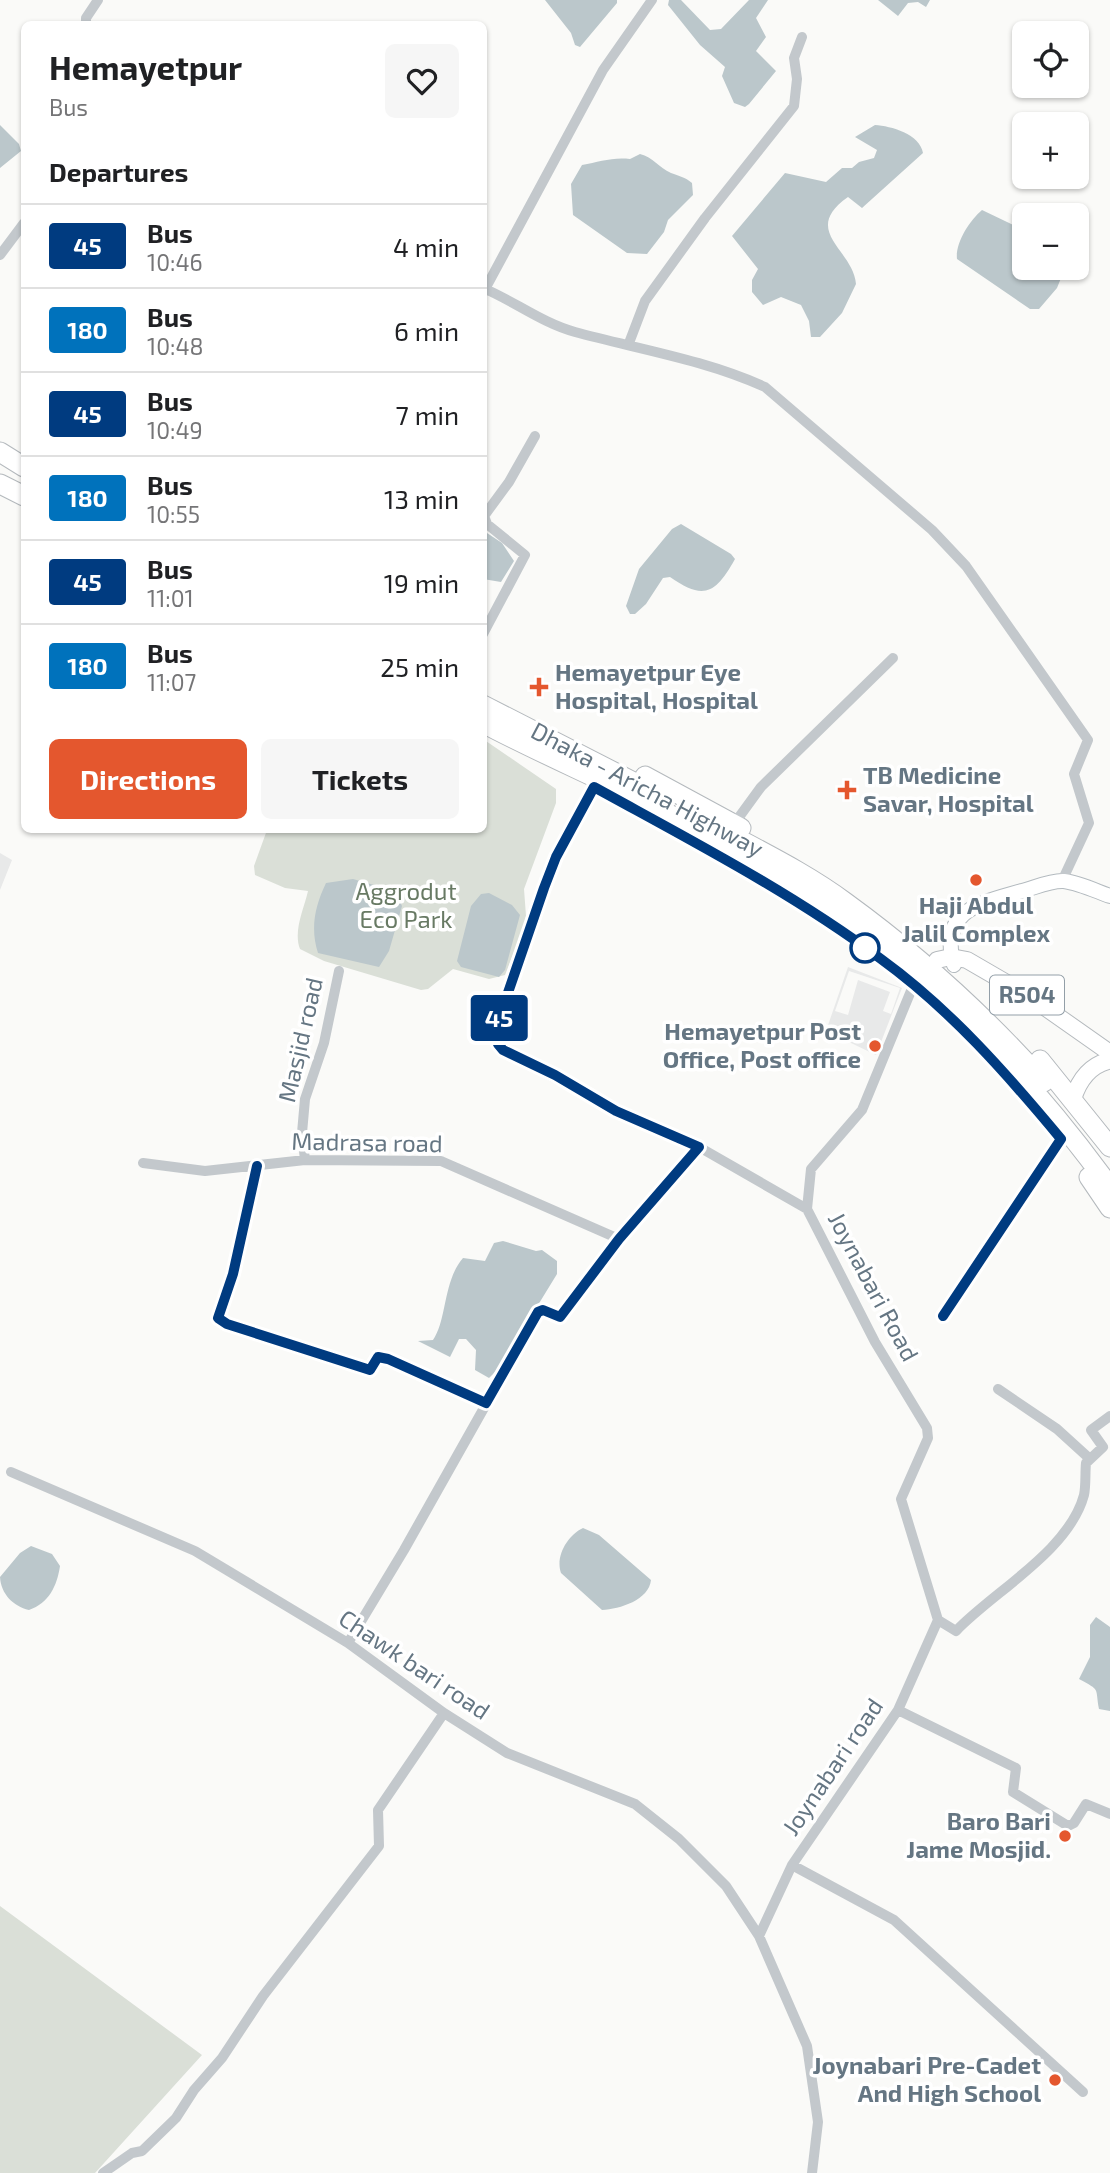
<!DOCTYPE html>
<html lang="en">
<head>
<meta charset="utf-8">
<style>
  body { margin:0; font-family:"Exo 2",sans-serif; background:#f6f6f6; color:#202124; height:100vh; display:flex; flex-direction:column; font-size:26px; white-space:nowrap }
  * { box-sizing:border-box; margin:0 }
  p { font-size:23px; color:#757577 }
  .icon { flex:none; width:38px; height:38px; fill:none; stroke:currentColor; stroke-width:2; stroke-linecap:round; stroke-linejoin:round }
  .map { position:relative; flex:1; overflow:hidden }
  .side { position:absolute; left:21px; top:21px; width:466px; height:812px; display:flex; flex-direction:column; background:#fff; border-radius:10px; box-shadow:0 2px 5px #0004 }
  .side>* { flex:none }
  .badge { padding:0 14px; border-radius:5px; font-size:24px; line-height:46px }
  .controls { position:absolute; left:1012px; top:21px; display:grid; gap:14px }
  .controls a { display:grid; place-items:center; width:77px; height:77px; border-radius:10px; background:#fff; box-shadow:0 2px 5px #0004; font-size:35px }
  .map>.badge { position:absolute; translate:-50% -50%; box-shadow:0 0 0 4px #fff }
  h2 { padding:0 28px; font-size:26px; line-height:63px }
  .round { display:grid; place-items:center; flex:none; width:74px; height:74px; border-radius:10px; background:#f6f6f6 }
  .summary { display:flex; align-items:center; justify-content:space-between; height:119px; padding:0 28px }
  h1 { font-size:33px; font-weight:700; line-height:52px }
  .cta { display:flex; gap:14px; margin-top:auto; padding:14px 28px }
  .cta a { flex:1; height:80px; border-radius:10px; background:#e4572e; color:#fff; font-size:28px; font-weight:700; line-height:80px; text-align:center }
  .cta a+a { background:#f6f6f6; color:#202124 }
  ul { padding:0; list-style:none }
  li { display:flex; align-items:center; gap:21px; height:84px; padding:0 28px; border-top:2px solid #e0e0e0 }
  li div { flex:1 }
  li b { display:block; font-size:26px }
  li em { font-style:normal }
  li .badge { min-width:77px; font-weight:700; text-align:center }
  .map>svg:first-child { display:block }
  .built { fill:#e8e9e9; fill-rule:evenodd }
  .green { fill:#dadfd7 }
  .water { fill:#bbc7cb }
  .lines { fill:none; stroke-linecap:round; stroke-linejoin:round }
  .secondary-casing { stroke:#b3babf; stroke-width:16 }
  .primary-casing { stroke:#b5babe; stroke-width:18 }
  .highway-casing { stroke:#b4b9bd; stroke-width:21 }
  .street { stroke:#c3c8cc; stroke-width:10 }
  .secondary { stroke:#fff; stroke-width:14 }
  .primary { stroke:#fff; stroke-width:16 }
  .highway { stroke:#fff; stroke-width:19 }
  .line-casing { stroke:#fff; stroke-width:16 }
  .line { stroke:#003b80; stroke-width:10 }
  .poi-dot { fill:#e4572e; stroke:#fff; stroke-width:2.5 }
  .stop-dot { fill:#fff; stroke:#003b80; stroke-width:3.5 }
  .labels { text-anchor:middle; stroke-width:7; stroke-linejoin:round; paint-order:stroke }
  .shield { fill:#fff; stroke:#939fa8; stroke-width:2 }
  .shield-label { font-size:23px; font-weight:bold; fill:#657683 }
  .poi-label { font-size:24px; font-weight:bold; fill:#657683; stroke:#fff; text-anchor:end }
  .street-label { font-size:24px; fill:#657683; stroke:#fff }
  .park-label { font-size:24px; fill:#687a64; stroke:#fff }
</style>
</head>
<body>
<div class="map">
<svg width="1110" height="2173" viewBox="0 0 1110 2173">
  <rect width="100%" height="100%" fill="#fafaf8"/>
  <!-- built -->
  <path class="built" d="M0,853L12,860L0,890Z
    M848,967L902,988L876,1055L826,1031ZM849,971L900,988L891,1014L883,1011L890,992L858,980L848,1015L835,1011Z"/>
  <!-- green -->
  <path class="green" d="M483,739L556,789V803L524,889L526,916L523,929L505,975L489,979L453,969L428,989L421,990L324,961L300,949C293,931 304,909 308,891L285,888L255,875L254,866L267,830H483Z
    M0,1906L202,2055L95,2173H0Z"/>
  <!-- water -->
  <path class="water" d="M545,0H617V3L580,47L575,45L571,33Z
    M669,0H681L710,30L721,29L749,0H768L756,18L766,37L756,51L776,71L749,104L745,107L734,103L722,76L725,67L700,45L668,5Z
    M878,0H930L926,7L918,2L908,3L898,16Z
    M0,125L19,144L21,151L0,168Z
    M875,125C891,126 920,134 923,153L862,208L848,197C800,231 853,249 856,284L842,313L820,337H811L809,321L801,305L781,297L763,305L752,292V280L758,269L732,236L785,173L826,182L842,168H852L859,162L874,158L877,150L855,137Z
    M640,154C653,157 659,168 671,173C679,176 685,177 692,183L693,195L668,220L664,232L647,254L627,253L573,215L571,184L582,165C599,162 612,157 630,159Z
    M982,210L1024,230V268H1065L1057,288L1039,309H1030L957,259C955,243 970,220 982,210Z
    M681,524L731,554L735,559C715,595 703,600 670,577L663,578L646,604L635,614H630L626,606L639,569L672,529Z
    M487,533L502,543L514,561L501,582L483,579V538Z
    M353,879L395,891L402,906L389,951L379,967L318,953C310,928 315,906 326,883Z
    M489,893L512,905L520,915L505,970L499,977L461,967L457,961L471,906L481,894Z
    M503,1241L536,1251L542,1250L557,1261V1274L500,1367L489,1378L475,1370L476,1350L466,1339H459L450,1357L418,1341L433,1340C447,1320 443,1281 463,1258L485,1261L494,1243Z
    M583,1528L599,1535L651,1580C649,1600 620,1609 602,1610L561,1573C555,1556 568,1535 583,1528Z
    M31,1546L52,1554L60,1566C57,1586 49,1603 29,1610C13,1606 1,1594 0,1577L20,1553Z
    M1096,1617L1110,1627V1711L1099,1709C1095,1687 1101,1691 1079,1679L1090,1657V1625Z"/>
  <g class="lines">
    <defs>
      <path id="secondary" d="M954,965C938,910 981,903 1022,891C1034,888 1051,880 1064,881C1079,883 1096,891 1110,896"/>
      <path id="primary" d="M937,960L951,957L967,960L1029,996L1110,1053
        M1073,1099C1079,1080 1089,1066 1108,1061"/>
      <path id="highway" d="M0,452L24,467
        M0,484L24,496
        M483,705L653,792
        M483,723C547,757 614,784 678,819C744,855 811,894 872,939C964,1007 1043,1095 1110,1187
        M645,776L741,828
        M720,829C762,852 806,873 845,902C918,955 984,1015 1044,1082
        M1040,1060L1110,1147
        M1089,1177L1110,1208"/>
    </defs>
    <!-- secondary casing -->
    <use href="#secondary" class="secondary-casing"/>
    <!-- primary casing -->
    <use href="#primary" class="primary-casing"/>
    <!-- highway casing -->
    <use href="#highway" class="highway-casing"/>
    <!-- street -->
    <path class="street" d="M86,24V18L98,0
      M0,255L24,223
      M483,288C514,301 542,323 575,332C638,349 706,360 765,387L932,530L966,566L1088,740L1074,774L1089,823L1062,881
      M483,293L603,70L652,0
      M629,343L645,301L705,218L794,106L797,79L794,58L802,37
      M483,634L525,555L487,524L484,516L509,482L535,436
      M594,787C581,811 566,834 555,858C541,892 492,1018 499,1048L616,1111L699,1147L807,1209
      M734,824L761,787L893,658
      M913,986L862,1110L811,1169L807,1209L875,1342L927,1428L928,1438L901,1499L938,1620
      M305,1160L302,1133L305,1099L324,1043L339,971
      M143,1163L205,1171L305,1160L441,1161L619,1239
      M257,1165L233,1274L218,1318L227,1324L370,1370L378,1357L388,1359L487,1403
      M942,1316L1061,1139
      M998,1389L1057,1429L1090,1459
      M11,1472L195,1551L348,1643L444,1713L507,1753L635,1804L679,1839L726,1886L759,1936L807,2046L818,2122L812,2173
      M938,1620L956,1631C993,1592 1069,1551 1084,1495C1086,1486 1085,1473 1086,1463L1103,1447L1091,1430L1110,1416
      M348,1643L404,1550L538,1312L543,1309L560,1316L619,1239L699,1147
      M898,1710L1016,1768L1013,1792L1068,1826L1074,1823L1086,1804L1110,1814
      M792,1865L894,1920L1083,2092
      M759,1936L792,1865L898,1710L938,1620
      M103,2173L132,2153L142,2151L176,2118L194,2090L222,2058L263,1996L379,1846L378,1810L444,1713"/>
    <!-- secondary -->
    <use href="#secondary" class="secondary"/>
    <!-- primary -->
    <use href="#primary" class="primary"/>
    <!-- highway -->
    <use href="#highway" class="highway"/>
  </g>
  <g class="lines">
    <defs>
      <path id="line" d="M257,1166L233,1274L218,1318L227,1324L370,1370L378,1357L388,1359L486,1403L538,1312L543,1310L560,1317L619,1239L699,1147L616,1111L555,1075L503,1050L498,1044L500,1016L544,888L556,857L594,787C692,841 791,892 881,959C950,1009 1007,1074 1061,1139L943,1316"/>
    </defs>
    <!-- line casing -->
    <use href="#line" class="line-casing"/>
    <!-- line -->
    <use href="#line" class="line"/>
  </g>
  <!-- markers -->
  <g class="poi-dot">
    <path d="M535.5 676.5h7v7h7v7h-7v7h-7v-7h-7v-7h7z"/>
    <path d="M843.5 779.5h7v7h7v7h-7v7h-7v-7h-7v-7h7z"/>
    <circle cx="976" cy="880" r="7"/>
    <circle cx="875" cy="1046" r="7"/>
    <circle cx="1065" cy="1836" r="7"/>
    <circle cx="1055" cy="2080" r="7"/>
  </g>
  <circle class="stop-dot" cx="865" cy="948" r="14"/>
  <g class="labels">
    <!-- shield labels -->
    <rect class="shield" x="990" y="975.5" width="74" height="39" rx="5"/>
    <g class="shield-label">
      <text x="1027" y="1003">R504</text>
    </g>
    <!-- poi labels -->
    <g class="poi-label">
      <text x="555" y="681" text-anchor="start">Hemayetpur Eye<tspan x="555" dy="28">Hospital, Hospital</tspan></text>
      <text x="863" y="784" text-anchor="start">TB Medicine<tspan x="863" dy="28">Savar, Hospital</tspan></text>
      <text x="976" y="914" text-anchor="middle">Haji Abdul<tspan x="976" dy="28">Jalil Complex</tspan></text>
      <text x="861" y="1040">Hemayetpur Post<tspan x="861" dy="28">Office, Post office</tspan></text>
      <text x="1051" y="1830">Baro Bari<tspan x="1051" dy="28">Jame Mosjid.</tspan></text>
      <text x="1041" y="2074">Joynabari Pre-Cadet<tspan x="1041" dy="28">And High School</tspan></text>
    </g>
    <!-- street labels -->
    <g class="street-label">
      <text transform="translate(647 790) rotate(28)" y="8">Dhaka - Aricha Highway</text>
      <text transform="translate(301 1040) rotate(-77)" y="8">Masjid road</text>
      <text transform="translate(367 1143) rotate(1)" y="8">Madrasa road</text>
      <text transform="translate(873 1287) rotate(62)" y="8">Joynabari Road</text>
      <text transform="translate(414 1665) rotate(34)" y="8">Chawk bari road</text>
      <text transform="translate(833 1767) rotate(-56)" y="8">Joynabari road</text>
    </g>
    <!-- park labels -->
    <g class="park-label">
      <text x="406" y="900">Aggrodut<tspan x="406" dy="28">Eco Park</tspan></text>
    </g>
  </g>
</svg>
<div class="controls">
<a><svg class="icon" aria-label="locate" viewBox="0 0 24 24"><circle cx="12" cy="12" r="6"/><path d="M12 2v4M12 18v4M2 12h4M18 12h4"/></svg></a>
<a>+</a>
<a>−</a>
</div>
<b class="badge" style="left:499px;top:1018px;background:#003b80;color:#fff">45</b>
<section class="side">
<div class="summary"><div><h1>Hemayetpur</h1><p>Bus</p></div><a class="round"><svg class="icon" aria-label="heart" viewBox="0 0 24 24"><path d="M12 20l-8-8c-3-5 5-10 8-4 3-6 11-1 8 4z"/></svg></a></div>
<h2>Departures</h2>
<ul>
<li><span class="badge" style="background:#003b80;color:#fff">45</span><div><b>Bus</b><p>10:46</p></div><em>4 min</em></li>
<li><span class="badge" style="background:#0072bc;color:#fff">180</span><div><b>Bus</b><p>10:48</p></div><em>6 min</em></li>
<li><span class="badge" style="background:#003b80;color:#fff">45</span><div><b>Bus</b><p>10:49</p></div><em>7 min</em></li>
<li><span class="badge" style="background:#0072bc;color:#fff">180</span><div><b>Bus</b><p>10:55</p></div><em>13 min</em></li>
<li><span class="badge" style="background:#003b80;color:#fff">45</span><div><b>Bus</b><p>11:01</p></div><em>19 min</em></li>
<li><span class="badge" style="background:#0072bc;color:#fff">180</span><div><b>Bus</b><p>11:07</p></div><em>25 min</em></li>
</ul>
<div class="cta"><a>Directions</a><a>Tickets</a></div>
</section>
</div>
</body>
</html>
